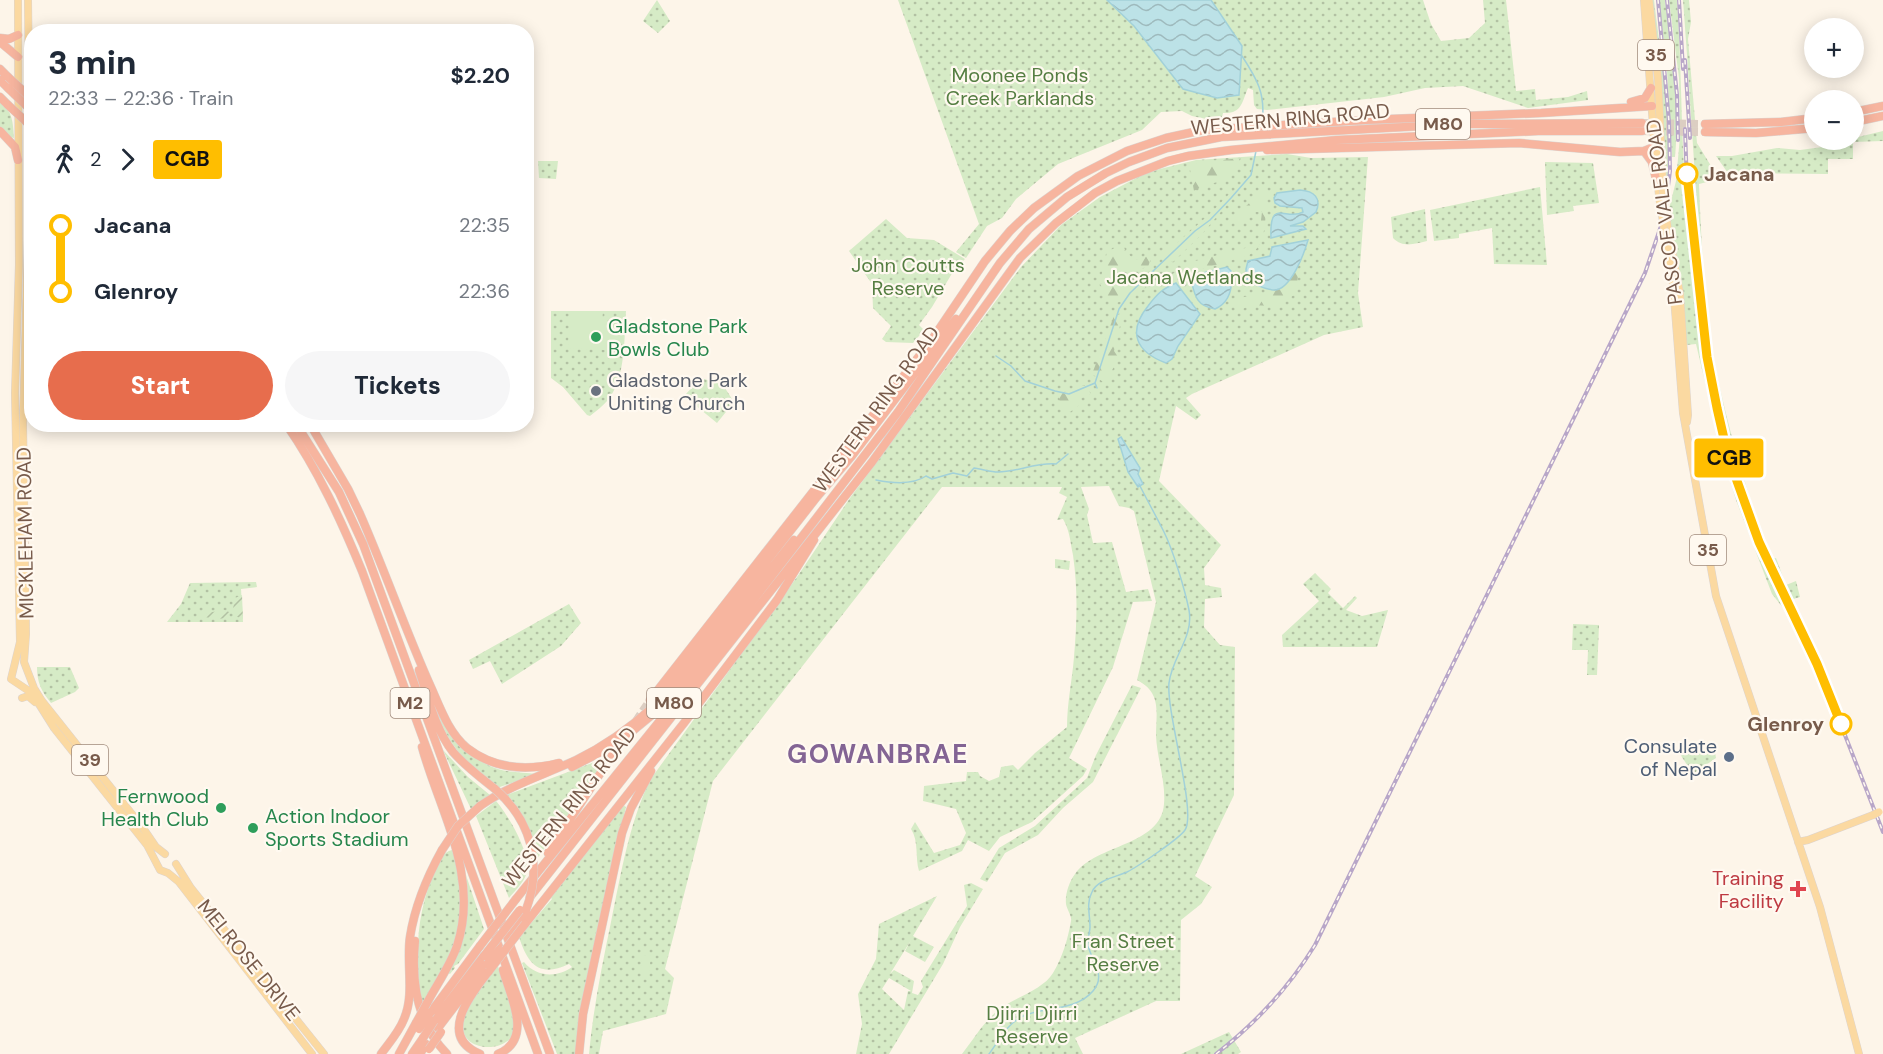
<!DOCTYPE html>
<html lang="en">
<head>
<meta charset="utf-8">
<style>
  body { margin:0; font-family:"DM Sans",sans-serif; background:#f6f6f7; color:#1f2937; height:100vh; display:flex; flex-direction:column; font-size:22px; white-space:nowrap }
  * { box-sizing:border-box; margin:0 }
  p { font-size:20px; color:#747a83 }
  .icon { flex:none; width:33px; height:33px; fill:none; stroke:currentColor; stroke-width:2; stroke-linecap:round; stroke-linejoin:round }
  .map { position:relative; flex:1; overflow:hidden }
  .details { position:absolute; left:24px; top:24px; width:510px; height:408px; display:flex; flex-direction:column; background:#fff; border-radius:24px; box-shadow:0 3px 15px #0003 }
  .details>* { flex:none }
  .badge { padding:0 12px; border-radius:4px; font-size:21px; line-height:39px }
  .fabs { position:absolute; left:1804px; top:18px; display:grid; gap:12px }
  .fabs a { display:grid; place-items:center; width:60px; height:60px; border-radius:50%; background:#fff; box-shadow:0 3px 15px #0003; font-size:30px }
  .map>.badge { position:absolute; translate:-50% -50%; box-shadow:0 0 0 3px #fff }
  .legs { display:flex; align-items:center; gap:9px; height:66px; padding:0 24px; font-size:20px }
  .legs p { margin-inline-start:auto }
  .summary { display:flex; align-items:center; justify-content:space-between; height:102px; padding:0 24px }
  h1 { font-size:33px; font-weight:800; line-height:45px }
  .cta { display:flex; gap:12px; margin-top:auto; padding:12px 24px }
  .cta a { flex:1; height:69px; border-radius:36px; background:#e76d4d; color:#fff; font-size:24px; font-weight:800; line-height:69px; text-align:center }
  .cta a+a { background:#f6f6f7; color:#1f2937 }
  ul { padding:0 24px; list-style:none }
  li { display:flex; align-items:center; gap:21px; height:66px; font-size:22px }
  li i { display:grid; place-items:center; width:9px; height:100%; margin:0 8px; background:currentColor }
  li i::after { content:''; width:15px; height:15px; margin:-8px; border:4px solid; border-radius:50%; background:#fff }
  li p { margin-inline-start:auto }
  li:first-child i { background:linear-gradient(#0000 50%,currentColor 0) }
  li:last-child i { background:linear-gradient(currentColor 50%,#0000 0) }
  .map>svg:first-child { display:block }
  .grass { fill:url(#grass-dots); fill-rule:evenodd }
  .forest { fill:url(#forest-firs) }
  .garden { fill:url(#garden-furrows) }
  .pitch { fill:#d6ebc6 }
  .water { fill:url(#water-waves); stroke:#a2d1d9; stroke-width:1.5 }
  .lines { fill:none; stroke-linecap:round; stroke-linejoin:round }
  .stream { stroke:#a2d1d9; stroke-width:1.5 }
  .highway-tunnel { stroke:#dccec2; stroke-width:8; stroke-dasharray:8 4; stroke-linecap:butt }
  .major-casing { stroke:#dcd4d0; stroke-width:8 }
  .highway-casing { stroke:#dcd4d0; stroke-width:9 }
  .major { stroke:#fbd9a1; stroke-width:7 }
  .highway { stroke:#f7b59f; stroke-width:8 }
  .rail-casing { stroke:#b8a6c8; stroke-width:4 }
  .rail { stroke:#fff9f0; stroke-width:1.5; stroke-dasharray:4.5; stroke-linecap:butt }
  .major-bridge-casing { stroke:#dcd4d0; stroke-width:8; stroke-linecap:butt }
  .highway-bridge-casing { stroke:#dcd4d0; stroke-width:9; stroke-linecap:butt }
  .major-bridge { stroke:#fbd9a1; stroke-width:7 }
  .highway-bridge { stroke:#f7b59f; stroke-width:8 }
  .line-1-casing { stroke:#fff; stroke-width:14 }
  .line-1 { stroke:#ffbe00; stroke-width:9 }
  .stop-1-dot { fill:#fff; stroke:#ffbe00; stroke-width:3 }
  .leisure-dot { fill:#2e9e5b; stroke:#fff9f0; stroke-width:2 }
  .worship-dot { fill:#6b7280; stroke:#fff9f0; stroke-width:2 }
  .service-dot { fill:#5c6f8a; stroke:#fff9f0; stroke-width:2 }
  .health-dot { fill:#e0444e; stroke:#fff9f0; stroke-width:2 }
  .labels { text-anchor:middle; stroke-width:4.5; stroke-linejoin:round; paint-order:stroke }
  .shield { fill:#fff9f0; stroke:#a08a7c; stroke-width:1.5 }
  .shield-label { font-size:18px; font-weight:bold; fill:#785b4b }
  .park-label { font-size:20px; fill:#557e42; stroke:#fff9f0 }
  .street-label { font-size:20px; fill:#785b4b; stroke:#fff9f0 }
  .stop-label { font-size:20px; font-weight:bold; fill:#785b4b; stroke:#fff9f0; text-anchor:start }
  .leisure-label { font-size:20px; fill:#27864d; stroke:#fff9f0; text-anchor:start }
  .worship-label { font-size:20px; fill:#5b616d; stroke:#fff9f0; text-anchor:start }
  .service-label { font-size:20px; fill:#4e5e75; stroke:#fff9f0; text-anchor:end }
  .health-label { font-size:20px; fill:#be3a42; stroke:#fff9f0; text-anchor:end }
  .district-label { font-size:26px; font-weight:bold; letter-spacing:1.5px; fill:#836494; stroke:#fff9f0 }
</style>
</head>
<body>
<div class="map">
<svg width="1883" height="1054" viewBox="0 0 1883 1054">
  <defs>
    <pattern id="grass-dots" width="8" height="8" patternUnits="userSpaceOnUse" patternTransform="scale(1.5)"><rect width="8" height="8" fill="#d6ebc6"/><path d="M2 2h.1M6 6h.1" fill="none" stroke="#b2c1a3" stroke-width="1.8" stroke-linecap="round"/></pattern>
    <pattern id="forest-firs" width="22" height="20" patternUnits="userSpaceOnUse" patternTransform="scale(1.5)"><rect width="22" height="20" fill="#d6ebc6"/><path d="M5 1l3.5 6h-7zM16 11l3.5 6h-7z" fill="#b2c1a3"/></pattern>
    <pattern id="garden-furrows" width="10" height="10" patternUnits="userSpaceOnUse" patternTransform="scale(1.5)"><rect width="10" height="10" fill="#d6ebc6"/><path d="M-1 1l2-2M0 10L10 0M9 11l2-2" fill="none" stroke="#b2c1a3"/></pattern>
    <pattern id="water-waves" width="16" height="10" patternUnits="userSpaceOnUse" patternTransform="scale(1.5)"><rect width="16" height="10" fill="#bce2e7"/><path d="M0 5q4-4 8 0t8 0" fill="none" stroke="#9ebabd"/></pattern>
  </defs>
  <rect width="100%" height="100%" fill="#fdf5e9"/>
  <!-- grass -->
  <path class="grass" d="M657,0L670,21L658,33L643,21Z
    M898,0H1423L1431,24L1441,41L1469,38L1485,23L1483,0H1506L1516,91L1535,89L1536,100L1568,97L1587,91L1588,100L1528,108L1463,86L1425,88L1384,97L1267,110L1257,109L1254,105L1253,90L1248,88C1242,102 1242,114 1223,113L1221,122L1192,116L1182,111L1161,112L1142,130L1058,164L1016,199L1002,218L987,226L966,258L956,252L979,224Z
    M1651,0H1654C1661,61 1675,136 1666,195Z
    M1659,0H1665C1672,52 1680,104 1675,157H1672L1667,71Z
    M1669,0H1677C1681,56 1681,112 1684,169C1686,202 1691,235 1695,268C1703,340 1712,411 1734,479C1749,525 1769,570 1790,614H1788L1772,594L1736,500L1724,462L1696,344L1686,345L1668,213L1676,181L1680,136L1679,78Z
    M1683,0H1689L1691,22L1688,39L1697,143L1719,179L1699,184C1701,238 1704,294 1712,348C1725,421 1746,490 1771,559L1776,558L1786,585L1796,581L1800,597L1790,600C1759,539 1735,475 1720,408C1707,350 1703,291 1699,232C1693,154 1689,77 1683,0Z
    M0,101C13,112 13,123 14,138L8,136L0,128Z
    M1883,131V141L1853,142V159H1828V174L1736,173L1730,176L1716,156H1732L1777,148L1800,150L1830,146V140H1854V138Z
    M1287,154L1311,158L1368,157L1358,293L1363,327L1324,335L1192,394L1186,398L1201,415L1196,420L1176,406L1159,481L1221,545L1204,568L1205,585L1221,588L1222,597L1205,599L1204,627L1220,645L1235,647L1234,795L1195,876L1212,887L1201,904L1181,920L1180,1001H1156L1075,1038L1083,1054H962C973,1040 983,1023 997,1011C1013,998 1043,990 1053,973C1062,958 1068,939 1071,921C1072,916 1067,910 1066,904C1065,894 1069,882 1075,874C1096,844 1161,846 1164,804C1166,783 1157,758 1156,736C1156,712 1162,693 1137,680L1156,602L1134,511L1129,508L1119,506L1109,486L1081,487L1089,509L1087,515L1093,543L1112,542L1126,592L1148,589L1152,601L1133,602L1113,667L1069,758L1087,769L1083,776L1032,822L1000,837L989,851L968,840L962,851L919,871C915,858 919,841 911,829L915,822L934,853L960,845L966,833L956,809L923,801L924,786L966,781L967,772H978L980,776L989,781L999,777L1001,767L1013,765L1018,770L1035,753L1067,727C1067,703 1072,681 1074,657C1077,622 1078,590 1073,555C1070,541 1070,531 1063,519L1057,520L1067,497L1059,493L1062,487H942L713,781L665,969L674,978L666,1014L603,1031L599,1054H589C593,1010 602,965 611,922C621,874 629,824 650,780L797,577L850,498L1021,267L1061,225L1100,197L1148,172L1196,160Z
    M538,161H558L556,179L539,178Z
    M1545,162L1593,163L1599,203L1573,206L1574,211L1547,215Z
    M1540,187L1547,265L1494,264L1492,228L1459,234V238L1434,241L1430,210Z
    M1425,209L1427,241C1414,244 1403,248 1393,238L1391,217Z
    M886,219L907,238L934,240L965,259L963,261L960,260L932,307L919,325L924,330L913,343L886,342L882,339L891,326L873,308L872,284L849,251Z
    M551,311H626C624,339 626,377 608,400C603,406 596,411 590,416L587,415L563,387L551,378Z
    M701,378L723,385L734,402L717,423L684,396Z
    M1055,559L1070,561L1069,570L1055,568Z
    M1315,573L1331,589L1328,593L1343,608L1355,596L1357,598L1346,610L1362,616L1388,610L1377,647H1283L1282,635L1319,601L1303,584Z
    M256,582L257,587L241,589L243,622H167L181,604L190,583Z
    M569,604L581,623L561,646L502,684L490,661L473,669L469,660Z
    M1573,624L1599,625L1597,675H1587L1588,650H1572Z
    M37,667H70L79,688L75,692L51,703C41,691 37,682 37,667Z
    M1132,685L1141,688L1093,782L1063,808L1038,835L1005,853L987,882L980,879L999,848L1035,826L1087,778L1096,755Z
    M437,703C453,726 468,759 495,768C509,773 523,772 537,774L497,788C464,760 448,747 434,704Z
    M443,750L468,777L490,795L471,809Z
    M1678,751L1715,752L1716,758L1693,774Z
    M608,757L537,859C533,834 524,813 507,795Z
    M496,801C508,815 533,855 526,875C523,883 514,892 509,898L476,816Z
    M623,805L626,807L608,886H606L604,905L578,1026L576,1054H557L522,963L524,962C536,977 557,978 572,967L569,964C540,978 528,965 519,937L552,899L550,897L608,824L609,825V822Z
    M452,850C472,913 456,951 422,1004C414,958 416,909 437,867C441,859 443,852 452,850Z
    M466,875L484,929L458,964L454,966L455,968L450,974L448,973C463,938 471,913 466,875Z
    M971,883L983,889L960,927L943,964L889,1054H856L862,1024L858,994L876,959L879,924L937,896L913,936L934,947L925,962L905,951L911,940L890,974L894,970L914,981L912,993L918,995L923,987L921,981L967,906L964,885ZM889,978L911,991H908L904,1010L882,989Z
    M498,966C502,980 516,1015 515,1028C512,1054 460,1054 463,1024C464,1003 483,980 498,966Z
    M1229,1032L1241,1052L1238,1054H1181Z"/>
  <!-- forest -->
  <path class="forest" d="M1240,158C1226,190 1219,176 1194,191L1189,164Z
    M1233,190L1237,193L1202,234L1173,262L1161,257L1212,212Z
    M1266,191C1265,211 1269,245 1249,255L1175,277L1165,283L1160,281L1195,261L1253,246L1259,237L1262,212H1252L1236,226V214C1249,206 1253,196 1266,191Z
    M1122,244L1127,253L1135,260L1152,255L1148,267L1101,277L1107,252Z
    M1162,269C1147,291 1136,296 1111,305L1100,284Z
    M1294,271L1298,275L1296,294L1274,306L1251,305L1236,312L1232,299L1262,294L1284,288Z
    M1123,313L1114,351L1118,357L1106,384L1092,374L1114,316Z
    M1085,385L1091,394L1081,398V404L1070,412L1060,405L1059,394Z"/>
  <!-- garden -->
  <path class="garden" d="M242,595L243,619L235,616L233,609L235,598Z
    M224,610L229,612V618L215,619L200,616L207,613Z"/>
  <!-- pitch -->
  <path class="pitch" d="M570,311H603L602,324L623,325L621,351L568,348Z
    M642,955L651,956L649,972H641Z"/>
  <!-- water -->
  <path class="water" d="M1107,0H1211L1242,46L1239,95L1217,98L1183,89L1134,26Z
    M1300,190C1314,191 1322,198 1316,212L1303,222L1290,226H1303L1306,229L1271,238C1269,196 1287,222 1303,212L1302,208L1280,206L1275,203L1274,198L1277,193Z
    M1308,240C1304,254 1291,289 1275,290C1265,290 1257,284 1247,282L1246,269L1248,261L1270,256L1272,247Z
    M1227,267L1231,271C1233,287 1231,302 1215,309C1197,306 1195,297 1191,280L1195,275Z
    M1176,283L1200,314L1178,346L1172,359L1166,363C1136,352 1127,332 1148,306C1157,294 1162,289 1176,283Z
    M1121,437L1140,468L1138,474L1143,484L1138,487L1128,472L1118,439Z"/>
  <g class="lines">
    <!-- stream -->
    <path class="stream" d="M1242,56C1257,79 1266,94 1262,123
      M996,356L1011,366L1025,381L1055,391L1069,394L1095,383
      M1097,388L1095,383L1119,309L1130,293L1195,231L1210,220L1231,198L1251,175L1256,151
      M876,480C891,483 913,485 926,476L932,479L953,473L967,476L974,468C982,469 991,472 998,472C1016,472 1038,462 1056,464L1068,454
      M989,1054C999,1041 1006,1025 1021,1017C1043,1006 1075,1012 1093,991C1107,975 1091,961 1088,945C1087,939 1090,933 1090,927C1090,915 1086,903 1092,892C1097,880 1116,877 1127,872C1137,867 1179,839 1185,830C1197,812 1166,713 1169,683C1172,657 1194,637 1189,610C1185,590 1173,550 1164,532C1156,516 1147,500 1139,484"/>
    <!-- highway-tunnel -->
    <path class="highway-tunnel" d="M1642,123L1705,124
      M1642,131L1705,132
      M636,721L650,700"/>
    <defs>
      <path id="major" d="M18,0L19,265L15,393L20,642L11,679L32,693L54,728L147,845L160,870L168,873L179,882L312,1054
        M28,0L30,167L23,423L26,634L24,662L34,688L42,701L143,828L156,847L165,854
        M1644,0L1656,168
        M1649,0L1658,78L1663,189
        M1657,179L1660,203
        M1667,223L1680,294L1688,415L1687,422
        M1665,234L1673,284L1683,413L1716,596L1820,907L1859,1054
        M22,698L28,696L35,702
        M1798,842L1808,840L1873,815
        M176,864L191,888L324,1054"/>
      <path id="highway" d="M0,38L9,39L18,35
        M0,42L18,57
        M29,49L32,53
        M0,69L8,77
        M29,71L32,73
        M0,80L8,88
        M0,97L8,105
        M1631,102L1645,98L1651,88
        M1854,112L1883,106
        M1854,122L1883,116
        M1705,124L1781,122L1815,118
        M0,131L15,147L18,160
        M1705,132L1756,133L1815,128
        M1267,150L1519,143L1620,152L1644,151L1654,147
        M1644,151L1652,162L1657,183
        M30,160L32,162
        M29,186L32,184
        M286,424C318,470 341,520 362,571L538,1054
        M296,424L339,492L363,544L550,1054
        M310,424L348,489L360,514C385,571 405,629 430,685C440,707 448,732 467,748C494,769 527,771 559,763
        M419,670C428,697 435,729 453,752C465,766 480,777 495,789
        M650,700L931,341L985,261L1010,231L1034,208L1078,176L1127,151L1166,138L1203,130L1365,120L1541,113L1652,106
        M422,747C440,812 480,876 457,946C450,966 437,984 427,1003
        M572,767L618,743L658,710L794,540
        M480,806C510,785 544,775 576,760C605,746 629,729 653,707L816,498L851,457L956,319
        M548,853L613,754
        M530,897L872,462L1020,258L1056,223L1095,193L1117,181L1168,161L1188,156L1231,150L1337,140L1538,131H1642
        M516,899L671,707L898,412L1000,263L1029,229L1067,197L1106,173L1129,162L1167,148L1221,137L1460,124L1642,123
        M525,924L684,723L777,600L814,540
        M513,932L526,910
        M415,941C411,982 417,1024 447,1054
        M431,1012L480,946
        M434,1021L484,956
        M438,1028L487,964
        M381,1054C389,1043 399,1032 404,1019C415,994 406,964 410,937C415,905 427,877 442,850
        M399,1054L416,1023
        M412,1054L423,1038
        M420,1054L426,1044
        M480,1054C436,1036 472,993 489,971
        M498,1054C534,1039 510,996 503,970
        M579,1054L583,1014L622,833L631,808L651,771"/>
    </defs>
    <!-- major casing -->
    <use href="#major" class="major-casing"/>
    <!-- highway casing -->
    <use href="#highway" class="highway-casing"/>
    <!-- major -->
    <use href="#major" class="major"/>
    <!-- highway -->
    <use href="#highway" class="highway"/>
    <defs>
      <path id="rail" d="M1667,0L1677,95L1678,140
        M1679,0L1683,69
        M1685,60L1690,138
        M1685,129L1687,185L1702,324L1715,399L1728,456L1759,542L1821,674L1883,832
        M1216,1054C1256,1023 1288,989 1315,945L1645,273L1664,217L1670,171L1669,122L1658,0"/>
    </defs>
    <!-- rail casing -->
    <use href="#rail" class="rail-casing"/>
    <!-- rail -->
    <use href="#rail" class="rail"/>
    <defs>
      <path id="major-bridge" d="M1663,189L1667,223
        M1660,203L1665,234
        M1873,815L1879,812"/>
      <path id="highway-bridge" d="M8,77L32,99
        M8,88L32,111
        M8,105L32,127
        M495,789C531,820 543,864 526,910
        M442,850L458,826L480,806
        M480,946L516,899
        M484,956L520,910
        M487,964L499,950
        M489,971L525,924
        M416,1023L427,1003
        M419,1029L431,1012
        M423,1038L434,1021
        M429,1049L441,1032"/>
    </defs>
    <!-- major-bridge casing -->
    <use href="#major-bridge" class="major-bridge-casing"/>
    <!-- highway-bridge casing -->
    <use href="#highway-bridge" class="highway-bridge-casing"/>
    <!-- major-bridge -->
    <use href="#major-bridge" class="major-bridge"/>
    <!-- highway-bridge -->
    <use href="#highway-bridge" class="highway-bridge"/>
  </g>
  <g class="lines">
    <defs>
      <path id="line-1" d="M1687,174L1707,357L1717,408L1728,456L1759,542L1817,664L1841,724"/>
    </defs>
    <!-- line-1 casing -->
    <use href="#line-1" class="line-1-casing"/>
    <!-- line-1 -->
    <use href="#line-1" class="line-1"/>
  </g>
  <!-- markers -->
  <g class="stop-1-dot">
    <circle cx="1687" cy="174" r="10"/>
    <circle cx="1841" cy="724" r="10"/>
  </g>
  <g class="leisure-dot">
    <circle cx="596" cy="337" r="6"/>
    <circle cx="221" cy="808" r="6"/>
    <circle cx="253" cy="828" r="6"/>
  </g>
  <circle class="worship-dot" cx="596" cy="391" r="6"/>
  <circle class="service-dot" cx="1729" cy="757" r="6"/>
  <path class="health-dot" d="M1795 880h6v6h6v6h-6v6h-6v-6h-6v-6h6z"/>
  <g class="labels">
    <!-- shield labels -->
    <g class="shield">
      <rect x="1638" y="40" width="36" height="30" rx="4.5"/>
      <rect x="1416" y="109" width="54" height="30" rx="4.5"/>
      <rect x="1690" y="535" width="36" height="30" rx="4.5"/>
      <rect x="390.5" y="688" width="39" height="30" rx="4.5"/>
      <rect x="647" y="688" width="54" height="30" rx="4.5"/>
      <rect x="72" y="745" width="36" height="30" rx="4.5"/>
    </g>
    <g class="shield-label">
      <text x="1656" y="61">35</text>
      <text x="1443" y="130">M80</text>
      <text x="1708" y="556">35</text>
      <text x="410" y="709">M2</text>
      <text x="674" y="709">M80</text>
      <text x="90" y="766">39</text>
    </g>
    <!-- park labels -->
    <g class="park-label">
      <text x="1020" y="82">Moonee Ponds<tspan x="1020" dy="23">Creek Parklands</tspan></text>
      <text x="908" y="272">John Coutts<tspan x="908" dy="23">Reserve</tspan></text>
      <text x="1185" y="284">Jacana Wetlands</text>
      <text x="1123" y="948">Fran Street<tspan x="1123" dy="23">Reserve</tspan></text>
      <text x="1032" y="1020">Djirri Djirri<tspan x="1032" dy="23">Reserve</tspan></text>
    </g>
    <!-- street labels -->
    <g class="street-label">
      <text transform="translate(1290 119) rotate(-5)" y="7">WESTERN RING ROAD</text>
      <text transform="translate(1664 212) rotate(-97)" y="7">PASCOE VALE ROAD</text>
      <text transform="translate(876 409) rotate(-54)" y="7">WESTERN RING ROAD</text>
      <text transform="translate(25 533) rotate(-91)" y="7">MICKLEHAM ROAD</text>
      <text transform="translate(569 807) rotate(-51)" y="7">WESTERN RING ROAD</text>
      <text transform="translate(249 960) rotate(51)" y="7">MELROSE DRIVE</text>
    </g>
    <!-- stop labels -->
    <g class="stop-label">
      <text x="1704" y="181">Jacana</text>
      <text x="1824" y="731" text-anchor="end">Glenroy</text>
    </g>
    <!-- leisure labels -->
    <g class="leisure-label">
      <text x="608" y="333">Gladstone Park<tspan x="608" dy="23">Bowls Club</tspan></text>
      <text x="209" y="803" text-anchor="end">Fernwood<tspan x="209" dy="23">Health Club</tspan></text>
      <text x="265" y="823">Action Indoor<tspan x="265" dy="23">Sports Stadium</tspan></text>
    </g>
    <!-- worship labels -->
    <g class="worship-label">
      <text x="608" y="387">Gladstone Park<tspan x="608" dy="23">Uniting Church</tspan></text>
    </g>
    <!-- service labels -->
    <g class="service-label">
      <text x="1717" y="753">Consulate<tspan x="1717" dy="23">of Nepal</tspan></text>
    </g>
    <!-- health labels -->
    <g class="health-label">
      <text x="1784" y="885">Training<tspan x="1784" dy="23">Facility</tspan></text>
    </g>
    <!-- district labels -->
    <g class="district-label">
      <text x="878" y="763">GOWANBRAE</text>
    </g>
  </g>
</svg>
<div class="fabs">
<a>+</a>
<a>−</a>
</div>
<b class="badge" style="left:1729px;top:458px;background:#ffbe00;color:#111">CGB</b>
<section class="details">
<div class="summary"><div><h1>3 min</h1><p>22:33 – 22:36 · Train</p></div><b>$2.20</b></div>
<div class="legs"><svg class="icon" aria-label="walk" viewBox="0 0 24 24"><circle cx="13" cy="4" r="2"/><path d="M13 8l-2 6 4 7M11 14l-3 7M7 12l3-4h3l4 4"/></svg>2<svg class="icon" aria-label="forward" viewBox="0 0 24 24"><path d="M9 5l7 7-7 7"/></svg><b class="badge" style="background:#ffbe00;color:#111">CGB</b></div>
<ul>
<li><i style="color:#ffbe00"></i><b>Jacana</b><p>22:35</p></li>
<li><i style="color:#ffbe00"></i><b>Glenroy</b><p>22:36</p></li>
</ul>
<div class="cta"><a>Start</a><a>Tickets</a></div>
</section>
</div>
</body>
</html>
